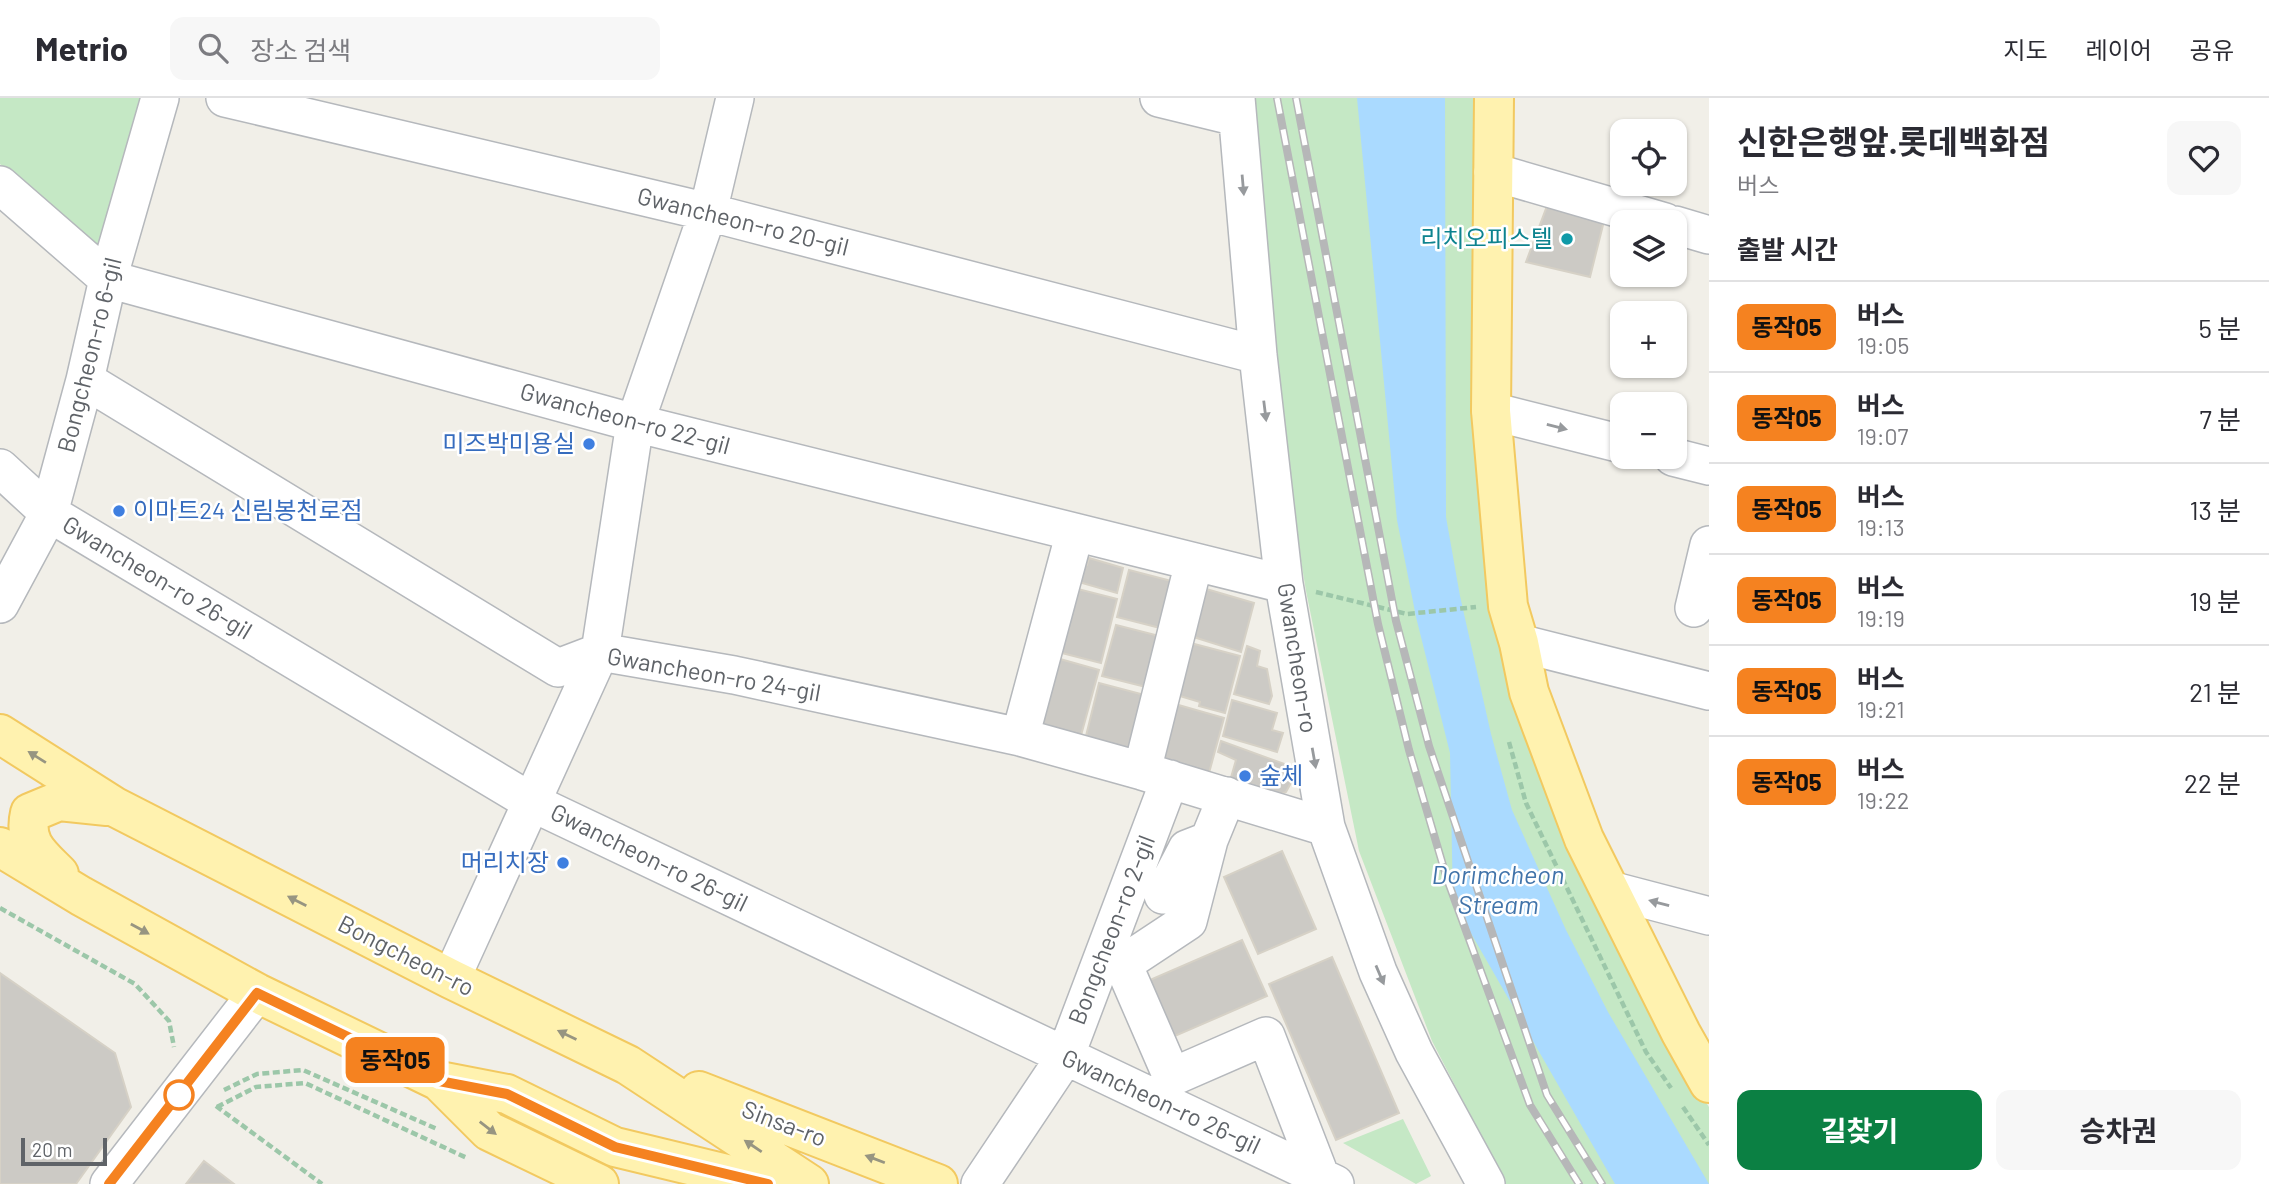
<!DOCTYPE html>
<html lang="ko">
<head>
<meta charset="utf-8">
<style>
  body { margin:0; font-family:Barlow,"Noto Sans KR",sans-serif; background:#f7f7f7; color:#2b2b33; height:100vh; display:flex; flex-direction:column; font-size:26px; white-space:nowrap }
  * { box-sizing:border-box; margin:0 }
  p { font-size:23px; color:#7c7c81 }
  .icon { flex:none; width:38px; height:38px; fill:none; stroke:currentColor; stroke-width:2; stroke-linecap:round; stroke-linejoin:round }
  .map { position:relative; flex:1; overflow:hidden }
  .sheet { display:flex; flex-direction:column; background:#fff; width:560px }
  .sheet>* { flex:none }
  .badge { padding:0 14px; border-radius:10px; font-size:24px; line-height:46px }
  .buttons { position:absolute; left:1610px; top:21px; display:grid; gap:14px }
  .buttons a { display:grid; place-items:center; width:77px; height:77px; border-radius:14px; background:#fff; box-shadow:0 2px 5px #0004; font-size:35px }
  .scale { position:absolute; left:21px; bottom:18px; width:86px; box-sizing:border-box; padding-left:7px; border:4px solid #5f6368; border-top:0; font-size:19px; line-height:24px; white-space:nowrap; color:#5f6368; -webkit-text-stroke:5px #fff; paint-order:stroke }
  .map>.badge { position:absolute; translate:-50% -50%; box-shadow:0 0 0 4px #fff }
  h2 { padding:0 28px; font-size:26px; line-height:63px }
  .round { display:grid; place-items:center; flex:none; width:74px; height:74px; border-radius:14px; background:#f7f7f7 }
  .overview { display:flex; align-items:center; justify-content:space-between; height:119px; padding:0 28px }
  h1 { font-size:33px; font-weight:700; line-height:52px }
  .primary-button { display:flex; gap:14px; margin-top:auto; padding:14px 28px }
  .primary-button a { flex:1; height:80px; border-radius:14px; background:#0b8043; color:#fff; font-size:28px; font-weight:700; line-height:80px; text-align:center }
  .primary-button a+a { background:#f7f7f7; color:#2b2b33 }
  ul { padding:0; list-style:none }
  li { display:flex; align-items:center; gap:21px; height:91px; padding:0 28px; border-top:2px solid #e1e1e2 }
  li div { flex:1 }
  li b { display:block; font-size:26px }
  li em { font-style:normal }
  li .badge { min-width:77px; font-weight:700; text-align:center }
  header { display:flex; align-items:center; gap:42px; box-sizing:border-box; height:98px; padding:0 35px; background:#fff; border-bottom:2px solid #e1e1e2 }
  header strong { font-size:33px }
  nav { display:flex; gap:38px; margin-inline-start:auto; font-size:24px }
  .search { width:490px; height:63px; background:#f7f7f7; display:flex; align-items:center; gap:18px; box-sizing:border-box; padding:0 24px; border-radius:14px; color:#7c7c81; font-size:26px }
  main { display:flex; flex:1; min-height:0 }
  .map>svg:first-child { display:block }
  .green { fill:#c5e8c5 }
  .water { fill:#aadaff }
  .building { fill:#cccac5; stroke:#d6d1c6; stroke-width:2 }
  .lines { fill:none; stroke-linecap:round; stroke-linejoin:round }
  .minor-casing { stroke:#b5b8bc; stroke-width:40 }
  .major-casing { stroke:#f2c960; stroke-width:42 }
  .path { stroke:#9cc7a9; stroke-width:4.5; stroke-dasharray:7 3.5; stroke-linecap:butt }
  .minor { stroke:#fff; stroke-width:37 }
  .major { stroke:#fff2af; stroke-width:38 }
  .rail-casing { stroke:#b6b7b8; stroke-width:8 }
  .rail { stroke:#fff; stroke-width:5; stroke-dasharray:16; stroke-linecap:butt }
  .oneway { fill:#979a9d }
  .oneway2 { fill:#979581 }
  .line-casing { stroke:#fff; stroke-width:16 }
  .line { stroke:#f58220; stroke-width:10 }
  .culture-dot { fill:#0f9aa8; stroke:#fff; stroke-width:2.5 }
  .shop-dot { fill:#3f7fe0; stroke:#fff; stroke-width:2.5 }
  .stop-dot { fill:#fff; stroke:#f58220; stroke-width:3.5 }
  .labels { text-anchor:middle; stroke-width:5; stroke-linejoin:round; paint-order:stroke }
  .street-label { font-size:24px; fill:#5f6368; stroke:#fff }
  .culture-label { font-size:24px; fill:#0d838f; stroke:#fff; text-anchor:end }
  .shop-label { font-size:24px; fill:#366cbe; stroke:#fff; text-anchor:end }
  .water-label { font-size:26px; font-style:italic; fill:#4174aa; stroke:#fff }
</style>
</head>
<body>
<header>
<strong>Metrio</strong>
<div class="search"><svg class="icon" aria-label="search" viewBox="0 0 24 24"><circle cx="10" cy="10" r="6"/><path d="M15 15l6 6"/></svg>장소 검색</div>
<nav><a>지도</a><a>레이어</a><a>공유</a></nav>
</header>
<main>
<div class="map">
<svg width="1709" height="1086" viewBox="0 0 1709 1086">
  <rect width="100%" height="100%" fill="#f1efe8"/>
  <!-- green -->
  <path class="green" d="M0,0H151L107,165L0,66Z
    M1247,0H1482L1498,487L1688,977L1709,1009V1086H1506L1432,943L1359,753L1306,493L1269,267Z
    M1403,1021L1431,1078L1416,1086L1343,1045Z"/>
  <!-- water -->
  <path class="water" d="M1357,0H1445L1446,419L1460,498L1491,636L1512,712L1566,832L1608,914L1709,1086H1615L1453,804L1450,655L1416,519L1397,422Z"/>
  <!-- building -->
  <path class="building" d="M1547,108L1605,119L1590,179L1526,164Z
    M1089,460L1123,470L1117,495L1072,482L1076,464L1087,467Z
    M1129,472L1179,485L1168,532L1117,519Z
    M1196,488L1254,505L1241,554L1184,536Z
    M1070,489L1117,501L1101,565L1054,553Z
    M1116,527L1167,540L1154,591L1102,578Z
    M1183,543L1240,558L1225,615L1199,608L1200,604L1170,595Z
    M1247,548L1260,553L1257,568L1267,571L1272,598L1269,606L1234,596Z
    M1053,559L1099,572L1080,641L1035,629Z
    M1099,585L1152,599L1137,655L1085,642Z
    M1232,602L1277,615L1272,632L1283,635L1277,654L1223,638Z
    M1168,604L1224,620L1209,675L1154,658Z
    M1221,643L1290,668L1293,681L1286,694L1281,696L1230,683L1236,662L1218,654Z
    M1282,753L1316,831L1258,856L1224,779Z
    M1242,842L1267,898L1168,941L1143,885Z
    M1332,859L1399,1015L1336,1042L1269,886Z
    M0,875L115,955L131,1009L76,1086H0Z
    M204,1063L234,1086H186Z"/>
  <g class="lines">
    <defs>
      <path id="minor" d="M225,0L708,114L1258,257
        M1159,0L1237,19
        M1236,0L1258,257L1284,486L1326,729L1378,874L1414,954L1486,1086
        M1493,74L1665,124
        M0,87L108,181L635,325L1284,486
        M1675,127L1709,137
        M85,282L558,570L600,554L734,577L1020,639L1142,673L1326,729
        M1491,313L1622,346
        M1673,359L1709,368
        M0,370L49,415L533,705L1335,1086
        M0,506L49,415L85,282L108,181L160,0
        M1694,510L1709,447
        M1519,545L1709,593
        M1020,639L1075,434
        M1142,673L1194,464
        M1227,698L1209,742L1188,823L1123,866L1172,979L1266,938L1321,1080
        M1610,792L1709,818
        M1163,797L1187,751L1205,744
        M451,881L600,554L635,325L708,114L735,0
        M109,1086L257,895
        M980,1086L1065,959L1170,681"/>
      <path id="major" d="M1494,0L1491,313L1508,508L1519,545L1529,594L1584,741L1681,935L1709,985
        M0,636L115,709L451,881L628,967L809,1086
        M0,749L81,798L257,895L439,983L489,1033L599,1086
        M59,776C40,757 23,745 30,715L59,703L107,708
        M439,983L507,996L615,1049L768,1086
        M699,993L938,1086"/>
    </defs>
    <!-- minor casing -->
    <use href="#minor" class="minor-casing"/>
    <!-- major casing -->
    <use href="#major" class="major-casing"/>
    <!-- path -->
    <path class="path" d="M1316,494L1407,516L1476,509
      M1509,644L1526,705L1646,954L1671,990
      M0,810L135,886L169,923L174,949
      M224,992L257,976L303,972L437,1031
      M216,1008L322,1086
      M217,1009L256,989L305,985L467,1060
      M1683,1009L1709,1047"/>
    <!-- minor -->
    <use href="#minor" class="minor"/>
    <!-- major -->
    <use href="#major" class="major"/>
    <defs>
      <path id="rail" d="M1277,0L1378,526L1409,652L1447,781L1530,1007L1579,1086
        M1296,0L1396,523L1429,648L1547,997L1602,1086"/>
    </defs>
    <!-- rail casing -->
    <use href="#rail" class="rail-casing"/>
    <!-- rail -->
    <use href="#rail" class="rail"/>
  </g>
  <!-- one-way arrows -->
  <defs><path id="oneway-solid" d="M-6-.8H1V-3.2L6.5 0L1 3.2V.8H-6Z" transform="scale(1.75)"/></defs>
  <g class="oneway">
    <use href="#oneway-solid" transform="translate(1243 87) rotate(85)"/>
    <use href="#oneway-solid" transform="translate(1265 313) rotate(83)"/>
    <use href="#oneway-solid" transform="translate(1557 329) rotate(14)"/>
    <use href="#oneway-solid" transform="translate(1314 660) rotate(80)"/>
    <use href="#oneway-solid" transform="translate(1659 805) rotate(-165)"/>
    <use href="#oneway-solid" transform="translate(1380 877) rotate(67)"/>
  </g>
  <g class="oneway2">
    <use href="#oneway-solid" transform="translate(37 659) rotate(-148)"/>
    <use href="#oneway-solid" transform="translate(297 803) rotate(-153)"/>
    <use href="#oneway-solid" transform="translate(140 831) rotate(29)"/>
    <use href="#oneway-solid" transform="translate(567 937) rotate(-154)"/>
    <use href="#oneway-solid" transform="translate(488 1030) rotate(38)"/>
    <use href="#oneway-solid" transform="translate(753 1048) rotate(-146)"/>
    <use href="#oneway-solid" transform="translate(875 1061) rotate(-159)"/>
  </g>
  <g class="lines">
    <defs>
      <path id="line" d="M109,1086L257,895L439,983L507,996L615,1049L768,1086"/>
    </defs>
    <!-- line casing -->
    <use href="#line" class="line-casing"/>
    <!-- line -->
    <use href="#line" class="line"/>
  </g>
  <!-- markers -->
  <circle class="culture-dot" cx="1567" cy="141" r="7"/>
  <g class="shop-dot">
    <circle cx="589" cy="346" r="7"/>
    <circle cx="119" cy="413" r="7"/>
    <circle cx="1245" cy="678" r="7"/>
    <circle cx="563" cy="765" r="7"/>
  </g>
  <circle class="stop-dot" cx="179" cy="997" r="14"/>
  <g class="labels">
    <!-- street labels -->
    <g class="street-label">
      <text transform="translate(743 124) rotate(14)" y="8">Gwancheon-ro 20-gil</text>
      <text transform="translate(90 257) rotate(-76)" y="8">Bongcheon-ro 6-gil</text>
      <text transform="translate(625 321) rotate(15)" y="8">Gwancheon-ro 22-gil</text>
      <text transform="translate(157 480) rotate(31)" y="8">Gwancheon-ro 26-gil</text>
      <text transform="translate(1297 560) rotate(81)" y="8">Gwancheon-ro</text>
      <text transform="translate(714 577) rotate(10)" y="8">Gwancheon-ro 24-gil</text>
      <text transform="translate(649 760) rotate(26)" y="8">Gwancheon-ro 26-gil</text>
      <text transform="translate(1112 832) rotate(-69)" y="8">Bongcheon-ro 2-gil</text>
      <text transform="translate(406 858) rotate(27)" y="8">Bongcheon-ro</text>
      <text transform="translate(1161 1004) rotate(25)" y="8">Gwancheon-ro 26-gil</text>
      <text transform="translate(784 1026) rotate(21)" y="8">Sinsa-ro</text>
    </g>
    <!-- culture labels -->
    <g class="culture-label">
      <text x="1553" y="149">리치오피스텔</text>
    </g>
    <!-- shop labels -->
    <g class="shop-label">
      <text x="575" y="354">미즈박미용실</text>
      <text x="133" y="421" text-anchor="start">이마트24 신림봉천로점</text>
      <text x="1259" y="686" text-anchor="start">숲체</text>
      <text x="549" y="773">머리치장</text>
    </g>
    <!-- water labels -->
    <g class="water-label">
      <text x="1498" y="786">Dorimcheon<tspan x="1498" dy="30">Stream</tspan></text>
    </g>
  </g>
</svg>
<div class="buttons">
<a><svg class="icon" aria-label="locate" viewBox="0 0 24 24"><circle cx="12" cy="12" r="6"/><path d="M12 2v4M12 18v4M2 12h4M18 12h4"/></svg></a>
<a><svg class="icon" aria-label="layers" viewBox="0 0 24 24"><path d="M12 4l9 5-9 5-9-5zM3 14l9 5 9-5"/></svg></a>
<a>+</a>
<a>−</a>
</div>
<div class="scale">20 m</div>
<b class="badge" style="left:395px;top:962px;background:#f58220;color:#111">동작05</b>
</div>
<section class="sheet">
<div class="overview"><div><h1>신한은행앞.롯데백화점</h1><p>버스</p></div><a class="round"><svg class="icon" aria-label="heart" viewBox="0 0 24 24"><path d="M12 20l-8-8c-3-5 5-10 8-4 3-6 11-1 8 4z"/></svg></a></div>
<h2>출발 시간</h2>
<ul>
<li><span class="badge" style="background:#f58220;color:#111">동작05</span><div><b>버스</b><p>19:05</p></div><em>5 분</em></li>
<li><span class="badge" style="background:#f58220;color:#111">동작05</span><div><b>버스</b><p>19:07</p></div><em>7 분</em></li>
<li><span class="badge" style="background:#f58220;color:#111">동작05</span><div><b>버스</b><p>19:13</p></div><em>13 분</em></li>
<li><span class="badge" style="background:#f58220;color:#111">동작05</span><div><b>버스</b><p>19:19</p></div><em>19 분</em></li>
<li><span class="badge" style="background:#f58220;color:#111">동작05</span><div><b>버스</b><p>19:21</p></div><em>21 분</em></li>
<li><span class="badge" style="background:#f58220;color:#111">동작05</span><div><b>버스</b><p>19:22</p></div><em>22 분</em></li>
</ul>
<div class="primary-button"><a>길찾기</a><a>승차권</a></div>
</section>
</main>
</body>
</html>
